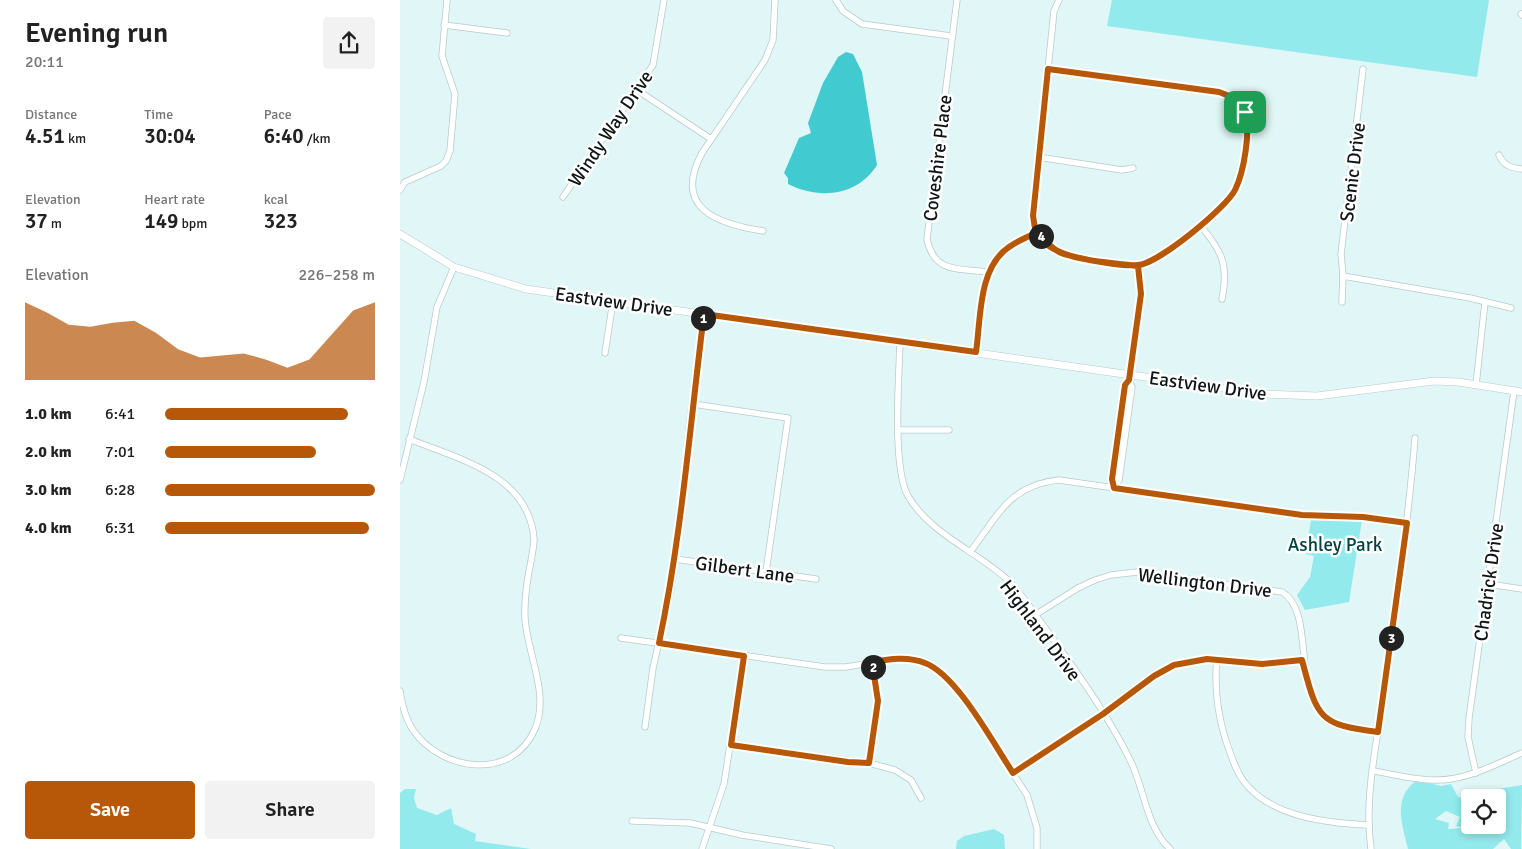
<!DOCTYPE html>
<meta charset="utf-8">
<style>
body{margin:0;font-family:Signika,sans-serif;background:#f2f2f2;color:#222;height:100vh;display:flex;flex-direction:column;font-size:19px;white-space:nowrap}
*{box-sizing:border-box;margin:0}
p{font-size:16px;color:#767676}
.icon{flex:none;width:28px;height:28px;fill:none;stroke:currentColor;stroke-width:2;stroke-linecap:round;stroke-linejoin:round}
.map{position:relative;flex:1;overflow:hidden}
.details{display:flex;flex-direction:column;background:#fff;width:400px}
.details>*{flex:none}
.tools{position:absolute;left:1061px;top:789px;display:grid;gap:10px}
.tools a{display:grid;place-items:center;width:45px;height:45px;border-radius:5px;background:#fff;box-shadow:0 2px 8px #0003;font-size:25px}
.pin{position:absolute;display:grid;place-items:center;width:42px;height:42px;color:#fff;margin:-21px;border-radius:10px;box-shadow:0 2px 8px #0006}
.km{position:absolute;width:25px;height:25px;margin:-12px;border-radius:50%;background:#222;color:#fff;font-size:14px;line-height:25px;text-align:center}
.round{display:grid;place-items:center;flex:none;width:52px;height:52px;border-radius:5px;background:#f2f2f2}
.summary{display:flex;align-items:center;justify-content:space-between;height:85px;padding:0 25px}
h1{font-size:28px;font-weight:600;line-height:38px}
.metrics{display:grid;grid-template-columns:repeat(3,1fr);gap:8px;height:85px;padding:5px 25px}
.metrics div{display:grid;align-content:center}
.metrics b{font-size:21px;font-weight:600}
.metrics small{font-size:14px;font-weight:400}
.metrics p{font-size:14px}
.chart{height:140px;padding:10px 25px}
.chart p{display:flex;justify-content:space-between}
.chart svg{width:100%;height:90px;margin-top:5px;fill:#b65808;opacity:.7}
.primary-button{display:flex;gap:10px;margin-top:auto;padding:10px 25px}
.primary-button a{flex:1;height:58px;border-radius:5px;background:#b65808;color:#fff;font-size:20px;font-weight:600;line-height:58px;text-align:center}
.primary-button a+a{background:#f2f2f2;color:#222}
ul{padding:0 25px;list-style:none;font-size:16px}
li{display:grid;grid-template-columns:80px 60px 1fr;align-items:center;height:38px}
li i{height:12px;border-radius:6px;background:#b65808}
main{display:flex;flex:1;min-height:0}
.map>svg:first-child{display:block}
</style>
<main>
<section class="details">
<div class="summary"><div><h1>Evening run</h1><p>20:11</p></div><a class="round"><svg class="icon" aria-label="share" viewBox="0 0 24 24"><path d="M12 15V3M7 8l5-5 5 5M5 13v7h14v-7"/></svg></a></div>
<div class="metrics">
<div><p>Distance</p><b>4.51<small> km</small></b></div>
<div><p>Time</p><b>30:04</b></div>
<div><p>Pace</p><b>6:40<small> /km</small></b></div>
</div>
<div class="metrics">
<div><p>Elevation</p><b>37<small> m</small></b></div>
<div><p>Heart rate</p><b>149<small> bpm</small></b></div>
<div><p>kcal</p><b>323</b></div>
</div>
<div class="chart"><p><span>Elevation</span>226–258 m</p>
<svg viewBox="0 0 160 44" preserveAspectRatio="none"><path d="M0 44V6L10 11L20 17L30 18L40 16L50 15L60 21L70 29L80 33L90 32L100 31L110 34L120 38L130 34L140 22L150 10L160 6V44z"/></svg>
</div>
<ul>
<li><b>1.0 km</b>6:41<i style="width:87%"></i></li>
<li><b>2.0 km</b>7:01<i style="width:72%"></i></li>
<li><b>3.0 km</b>6:28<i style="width:100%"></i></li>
<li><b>4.0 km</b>6:31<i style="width:97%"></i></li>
</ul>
<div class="primary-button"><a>Save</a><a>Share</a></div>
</section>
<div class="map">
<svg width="1122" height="849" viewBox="0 0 1122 849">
<rect width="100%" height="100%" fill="#e1f6f6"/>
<g fill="#93eaed" fill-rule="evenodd">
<polygon points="712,0 1089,0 1077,77 707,26"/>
<polygon points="911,519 962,520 949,602 905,610 897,595 910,577 914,556 906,554"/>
<path d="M1017,780l24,6 10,-2 7,13 12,2v26h28v-27l-7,-1 7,-8 24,-4 -1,64h-10l-7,-10 -11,10h-85c-6,-26 -16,-51 9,-69zM1046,811l14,6 -4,9 7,2 -15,1 1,-6 -14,-4z"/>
<polygon points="5,789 16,789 14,798 17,808 37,815 51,808 54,824 76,834 75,841 131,849 0,849 0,793"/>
<polygon points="594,829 604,835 605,849 556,849 557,841 564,836"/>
</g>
<path fill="#41cbd0" d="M446,52l7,2 9,18 15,93c-19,31 -58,35 -89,19v-6l-4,-5 15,-35 12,-5 -3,-10 15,-40 15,-26z"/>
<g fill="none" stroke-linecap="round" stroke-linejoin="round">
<defs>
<g id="minor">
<polyline points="436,0 443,11 462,24 551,36"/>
<path d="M557,0l-30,239c7,35 32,29 61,33"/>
<polyline points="1121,14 1122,15"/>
<polyline points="44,25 107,33"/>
<path d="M648,69l171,23c35,8 28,35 25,62 -2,12 -3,25 -9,36 -12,21 -72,69 -95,75 -13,3 -42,-5 -56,-7 -29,-4 -45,-14 -51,-43l21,-204 5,-11"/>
<polyline points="237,90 311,139"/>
<path d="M1099,155c5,11 12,13 23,14"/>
<polyline points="638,157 722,170 733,168"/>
<polyline points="0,190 5,182 41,166 46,161 50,151 55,94 42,56 47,0"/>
<polyline points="163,197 253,65 264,0"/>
<path d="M800,225c22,26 29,40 22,74"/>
<path d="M363,231c-45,-7 -91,-22 -61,-78l63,-93 8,-20 2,-40"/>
<polyline points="943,276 941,254 963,69"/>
<polyline points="942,302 943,276 1070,298 1111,308"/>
<path d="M500,342c-1,35 -8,125 8,154 22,38 70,56 101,85 9,9 18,22 26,33 32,44 71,97 95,146 15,29 15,65 40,89"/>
<path d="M577,352c4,-34 1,-84 32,-105 8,-6 19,-10 28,-15"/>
<polyline points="205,353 213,301"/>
<polyline points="1076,385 1085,302"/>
<polyline points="293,404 388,418 366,572"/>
<polyline points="499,430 549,430"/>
<polyline points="0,480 24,382 37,307 54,267"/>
<polyline points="714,488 712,479 725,385 729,380 741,294 738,266"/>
<polyline points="714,488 719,480 732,387 729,380"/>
<path d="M570,552c28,-36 39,-67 89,-72l243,35 61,2 44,6"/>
<polyline points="275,559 416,579"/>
<polyline points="1088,584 1122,589"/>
<path d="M635,615l43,-27 17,-8 16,-5 26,-3 145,20c36,21 6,109 51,131 14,7 30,8 45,10"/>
<polyline points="221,638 425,667 446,667 500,658 526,663 545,675 572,711 627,795 637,828 637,849"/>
<path d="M817,659c-3,28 0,52 8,79 5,14 10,33 20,45 27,34 82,40 123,42"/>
<path d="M0,691c2,14 5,27 13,39 28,41 99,52 122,-1 15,-36 -8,-75 -10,-111 -1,-19 2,-38 6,-57 1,-7 3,-15 3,-22 -5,-64 -75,-80 -125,-100"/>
<polyline points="245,727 253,668 271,589 286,479 289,427 304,313"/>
<polyline points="331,745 469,763 495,770 511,780 521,798"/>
<polyline points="469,763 478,701 471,662"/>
<path d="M973,771c20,3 41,9 61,9 31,1 60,-15 88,-27"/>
<polyline points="613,773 703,714 754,676 774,665 807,659 862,664 902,660"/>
<polyline points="1076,773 1068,737 1069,718 1114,391"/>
<polyline points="232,821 290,823 342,835 431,849"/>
<polyline points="302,849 324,784 344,655"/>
<path d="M971,849c-7,-50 5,-101 12,-151 12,-86 25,-173 32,-260"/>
</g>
<polyline id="tertiary" points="0,234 54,267 126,289 865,394 917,396 1034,381 1058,382 1122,392"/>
</defs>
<use href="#minor" stroke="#b7cbcb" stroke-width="7"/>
<use href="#tertiary" stroke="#b7cbcb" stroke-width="8"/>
<use href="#minor" stroke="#fff" stroke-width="5.5"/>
<use href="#tertiary" stroke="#fff" stroke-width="7"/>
</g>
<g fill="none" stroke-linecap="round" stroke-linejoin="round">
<defs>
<path id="route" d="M845,112c6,18 -1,60 -10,78 -9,18 -77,74 -97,75 -14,2 -66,-7 -79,-13 -9,-5 -16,-13 -22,-20 -9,5 -20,9 -28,15 -31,21 -28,71 -33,105l-272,-38c-14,110 -22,220 -45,329l85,13 -13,89 117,17 21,1 9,-62 -6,-39c17,-3 36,-6 53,1 32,12 68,80 88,110l90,-59 51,-38 20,-11 33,-6 55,5 40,-4c15,57 16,65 76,72l29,-209 -44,-6 -61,-2 -188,-27 -2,-9 13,-94 4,-5 12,-86 -3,-28c-29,-4 -88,-4 -102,-35 -2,-5 -2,-11 -3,-15l15,-147 171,23 13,5 13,15"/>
</defs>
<use href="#route" stroke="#fff" stroke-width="10"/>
<use href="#route" stroke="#b65808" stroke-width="6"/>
</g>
<g text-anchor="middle" stroke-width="5" stroke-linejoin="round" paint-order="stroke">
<g font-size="19" fill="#0f1616" stroke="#fff">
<text transform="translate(210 128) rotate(-56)" y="7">Windy Way Drive</text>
<text transform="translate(537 158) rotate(-83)" y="7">Coveshire Place</text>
<text transform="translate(952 172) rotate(-83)" y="7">Scenic Drive</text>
<text transform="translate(214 301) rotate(8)" y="7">Eastview Drive</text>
<text transform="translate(808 385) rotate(8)" y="7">Eastview Drive</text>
<text transform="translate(345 569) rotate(8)" y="7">Gilbert Lane</text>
<text transform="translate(805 582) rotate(7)" y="7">Wellington Drive</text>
<text transform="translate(1088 582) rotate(-82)" y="7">Chadrick Drive</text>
<text transform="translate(641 630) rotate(53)" y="7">Highland Drive</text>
</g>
<g font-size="19" fill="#004243" stroke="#fff">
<text x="935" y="551">Ashley Park</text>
</g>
</g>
</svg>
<div class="tools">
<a><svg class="icon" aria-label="locate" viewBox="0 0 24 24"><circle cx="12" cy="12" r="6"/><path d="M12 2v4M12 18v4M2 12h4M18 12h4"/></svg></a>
</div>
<div class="pin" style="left:845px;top:112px;background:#1e9e55"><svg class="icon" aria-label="arrive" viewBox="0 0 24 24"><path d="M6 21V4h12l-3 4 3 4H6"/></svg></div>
<b class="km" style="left:303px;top:318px">1</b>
<b class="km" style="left:473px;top:667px">2</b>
<b class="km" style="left:991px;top:638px">3</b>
<b class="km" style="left:641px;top:236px">4</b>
</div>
</main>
